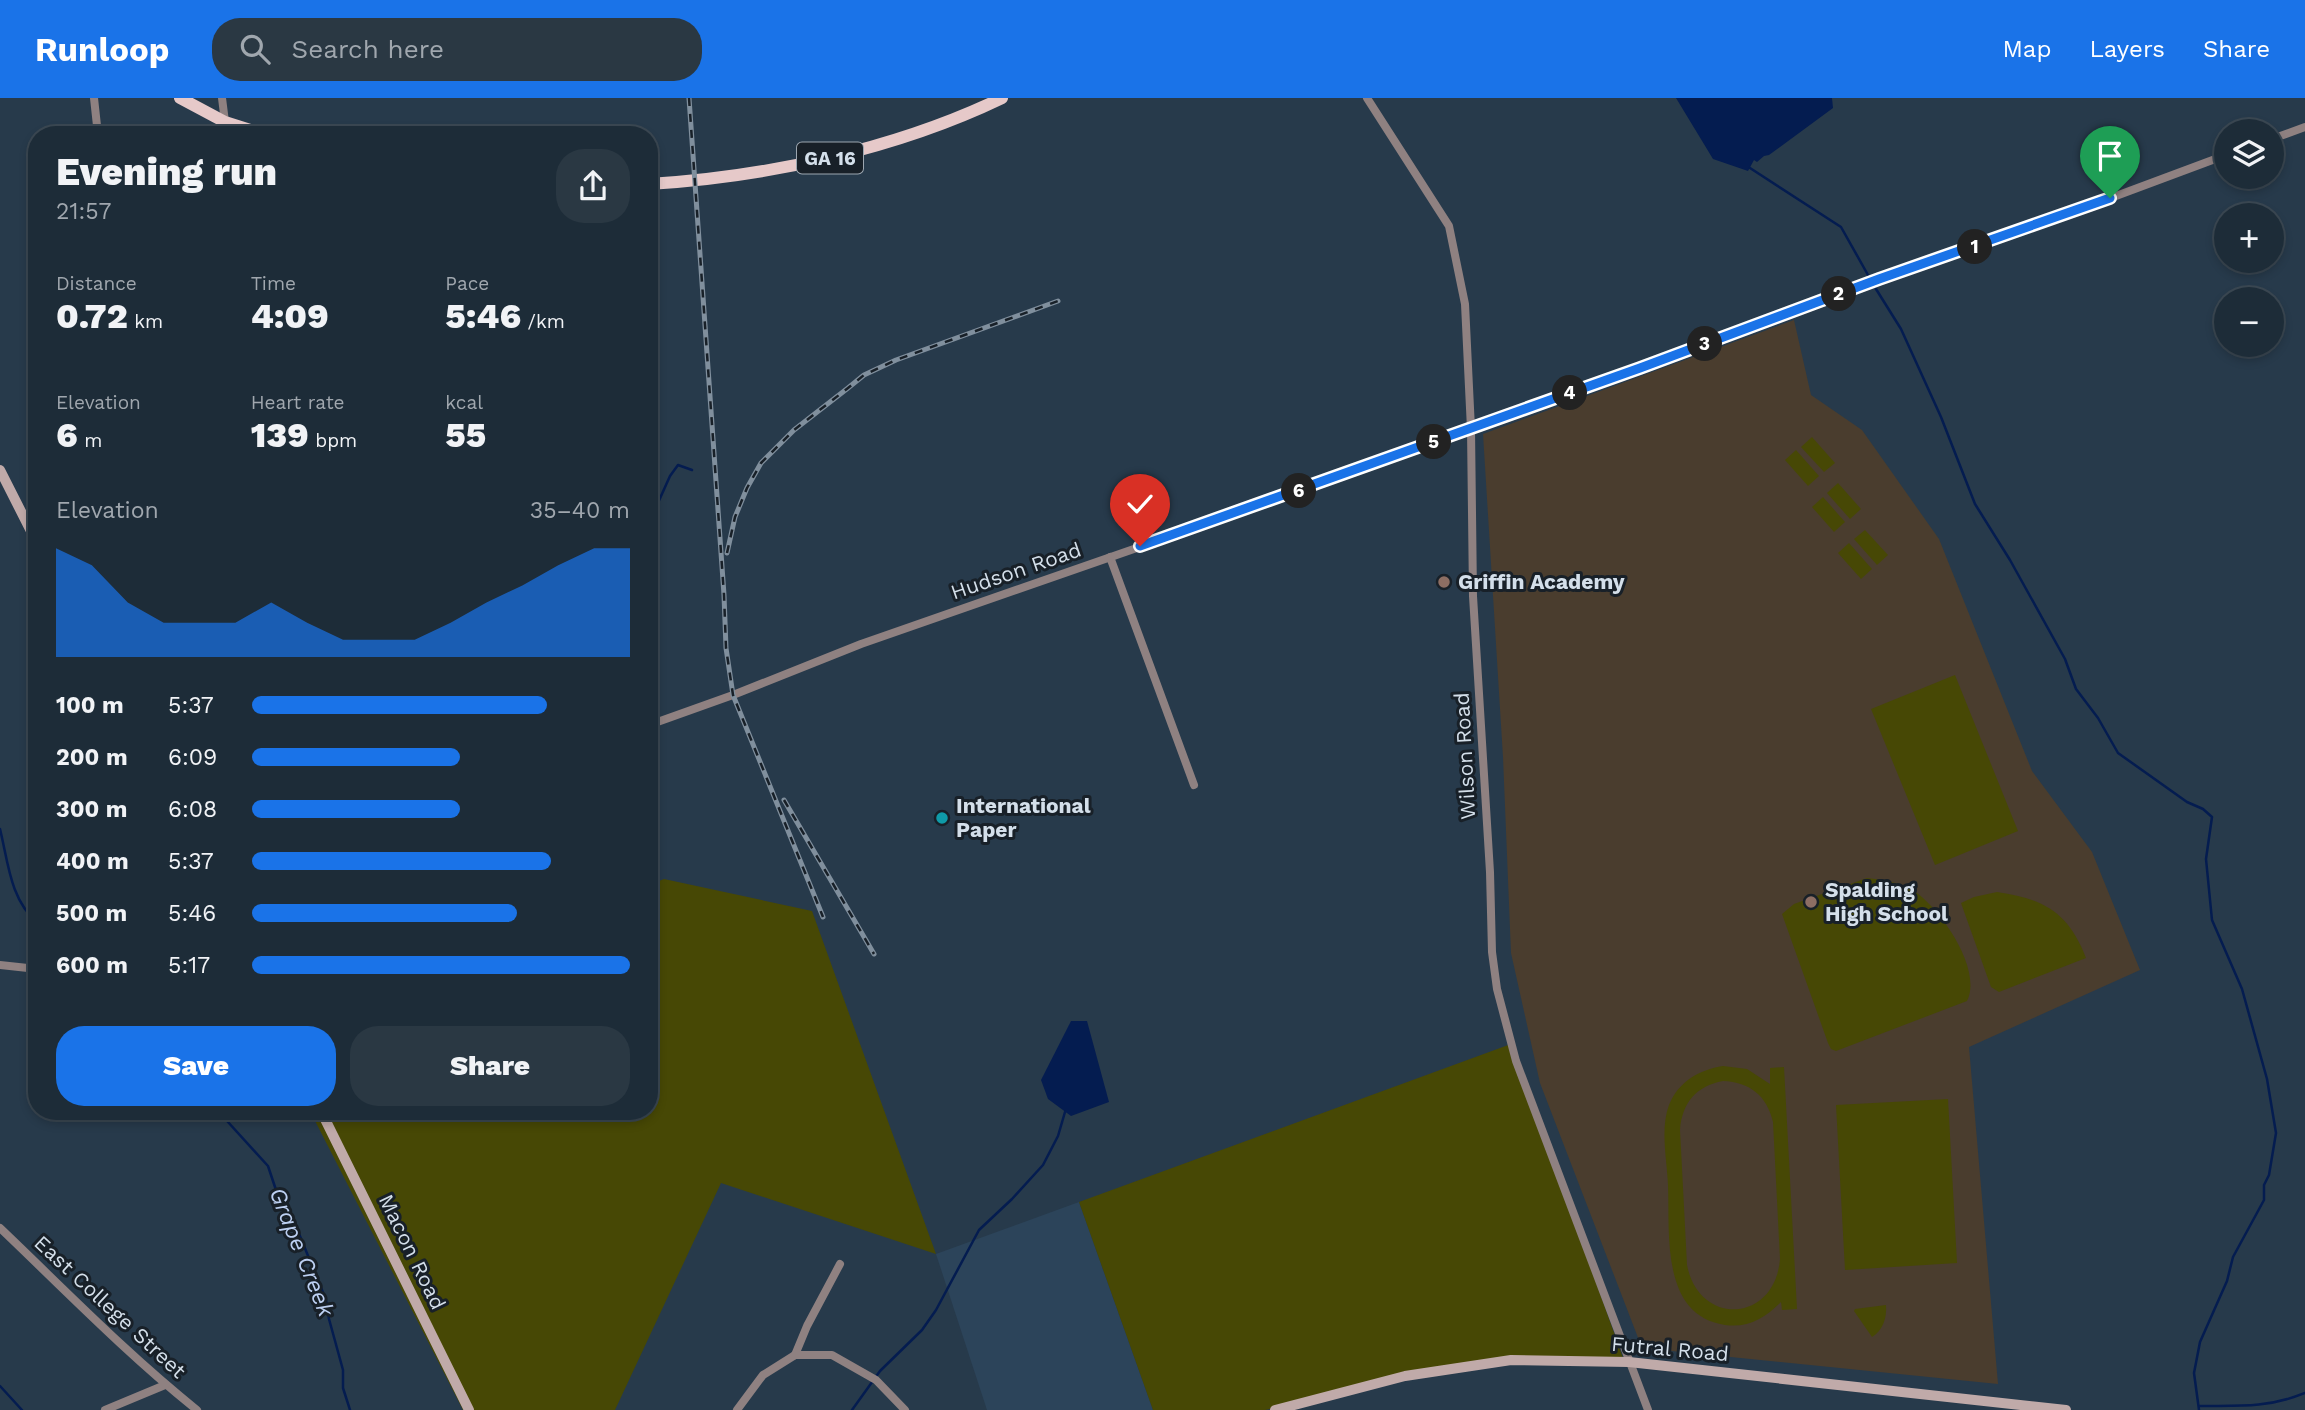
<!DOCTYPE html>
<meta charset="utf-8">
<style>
body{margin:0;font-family:"Work Sans",sans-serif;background:#2a3843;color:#f1f3f6;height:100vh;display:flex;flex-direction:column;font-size:26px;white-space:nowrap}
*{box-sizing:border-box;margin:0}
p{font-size:23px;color:#a0a7ae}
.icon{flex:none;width:38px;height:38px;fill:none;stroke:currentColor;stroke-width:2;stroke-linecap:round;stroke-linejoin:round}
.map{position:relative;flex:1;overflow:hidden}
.drawer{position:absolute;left:28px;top:28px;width:630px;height:994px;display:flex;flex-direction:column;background:#1d2c38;border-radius:28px;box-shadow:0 4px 10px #0003,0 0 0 2px #3b4853}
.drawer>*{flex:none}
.controls{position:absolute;left:2214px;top:21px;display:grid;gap:14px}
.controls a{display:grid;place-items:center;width:70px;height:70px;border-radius:50%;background:#1d2c38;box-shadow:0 4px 10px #0003,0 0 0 2px #3b4853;font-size:35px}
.pin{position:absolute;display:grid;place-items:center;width:60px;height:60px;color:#fff;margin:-72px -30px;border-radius:50% 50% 50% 0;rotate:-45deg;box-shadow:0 0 7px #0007}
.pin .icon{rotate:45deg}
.km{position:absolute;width:35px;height:35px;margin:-18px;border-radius:50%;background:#222;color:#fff;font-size:19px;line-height:35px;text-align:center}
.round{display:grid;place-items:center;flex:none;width:74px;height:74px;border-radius:28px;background:#2a3843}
.overview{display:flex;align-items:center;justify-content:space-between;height:119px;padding:0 28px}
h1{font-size:38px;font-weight:800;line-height:52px}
.metrics{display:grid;grid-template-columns:repeat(3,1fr);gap:10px;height:119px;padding:7px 28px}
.metrics div{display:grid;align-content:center}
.metrics b{font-size:35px;font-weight:800}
.metrics small{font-size:19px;font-weight:400}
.metrics p{font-size:19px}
.chart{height:196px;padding:14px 28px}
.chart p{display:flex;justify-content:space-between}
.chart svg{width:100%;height:126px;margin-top:7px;fill:#1a73e8;opacity:.7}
.button{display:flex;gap:14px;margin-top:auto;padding:14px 28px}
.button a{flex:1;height:80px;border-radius:28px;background:#1a73e8;color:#fff;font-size:28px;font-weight:800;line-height:80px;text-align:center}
.button a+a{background:#2a3843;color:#f1f3f6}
ul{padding:0 28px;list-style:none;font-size:23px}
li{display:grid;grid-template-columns:112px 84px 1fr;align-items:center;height:52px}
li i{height:18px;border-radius:9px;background:#1a73e8}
header{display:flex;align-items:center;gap:42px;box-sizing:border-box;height:98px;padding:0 35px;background:#1a73e8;color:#fff}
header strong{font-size:33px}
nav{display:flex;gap:38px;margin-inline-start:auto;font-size:24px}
.search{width:490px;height:63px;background:#2a3843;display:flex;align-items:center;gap:18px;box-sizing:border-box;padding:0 24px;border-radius:28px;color:#a0a7ae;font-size:26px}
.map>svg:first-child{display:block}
</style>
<header>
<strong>Runloop</strong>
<div class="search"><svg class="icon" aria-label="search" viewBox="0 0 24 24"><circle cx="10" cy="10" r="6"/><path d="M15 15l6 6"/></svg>Search here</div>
<nav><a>Map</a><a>Layers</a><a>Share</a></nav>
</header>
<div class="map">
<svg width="2305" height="1312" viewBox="0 0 2305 1312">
<rect width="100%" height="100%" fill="#273a4b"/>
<polygon fill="#2c445a" points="1079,1104 1153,1312 987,1312 936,1156"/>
<polygon fill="#4a3d2e" points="1794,222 1811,297 1862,332 1939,441 2032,673 2092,754 2140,872 1969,949 1998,1286 1642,1250 1540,985 1511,855 1503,659 1483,336"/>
<g fill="#474805" fill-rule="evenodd">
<polygon points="1812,339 1835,365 1824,374 1801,349"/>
<polygon points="1796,352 1819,378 1808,388 1785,362"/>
<polygon points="1838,385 1861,411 1850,421 1827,395"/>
<polygon points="1823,399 1845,424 1834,434 1812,409"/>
<polygon points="1865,432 1888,457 1877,467 1854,441"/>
<polygon points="1849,445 1872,471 1861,481 1838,455"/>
<polygon points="1955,577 2018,733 1935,767 1871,611"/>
<path d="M1867,780c16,2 33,4 47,13 26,17 69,78 53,110l-131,50 -5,-2 -3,-6 -46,-129 12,-10z"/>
<polygon points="664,781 812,813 936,1156 721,1085 615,1312 463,1312 310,1013 649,1013 649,787"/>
<path d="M1997,794c47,7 71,20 89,66l-87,34 -8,-5 -30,-84 13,-6z"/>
<polygon points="1511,946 1623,1260 1500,1260 1265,1312 1153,1312 1079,1104"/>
<path d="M1723,968l24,3 23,15v-16l14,-1 13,242 -15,1 -1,-8c-16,16 -32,26 -56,23 -65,-10 -55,-92 -57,-140 -1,-25 -8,-56 1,-80 10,-24 30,-35 54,-39zM1723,983c27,1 44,15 50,41l7,137c-5,64 -81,68 -93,6l-7,-135c2,-27 16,-44 43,-49z"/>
<polygon points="1948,1001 1957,1165 1845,1172 1836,1007"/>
<path d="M1886,1207c1,13 -3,25 -14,32l-18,-26 1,-2z"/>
</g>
<g fill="#041c50">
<polygon points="1676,0 1832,0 1833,10 1769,57 1764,58 1757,64 1754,62 1748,73 1713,61"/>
<polygon points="1071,923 1087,923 1109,1004 1071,1018 1048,1001 1041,982"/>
</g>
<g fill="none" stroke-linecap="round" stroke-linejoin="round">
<g stroke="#041c50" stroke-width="2.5">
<polyline points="1750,70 1841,129 1868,177"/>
<polyline points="1876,191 1901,231 1941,319 1975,406 2010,462 2065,561 2076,591 2098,620 2118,655 2187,704 2203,711 2212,719 2206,761 2212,822 2242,891 2267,981 2276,1035 2269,1077 2264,1087 2264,1102 2233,1159 2227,1183 2200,1244 2194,1275 2199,1312"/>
<polyline points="649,411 657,407 670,378 678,367 692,372"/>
<path d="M0,731c8,32 10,71 37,93"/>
<polyline points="218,1013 268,1068 279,1101 291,1116 326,1202 329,1221 343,1272 343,1290 350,1312"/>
<polyline points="0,1288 22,1312"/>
<path d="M2200,1308c39,0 68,2 105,-13"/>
<polyline points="852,1312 880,1273 922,1232 936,1212 979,1132 1012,1101 1043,1067 1058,1038 1065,1014"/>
</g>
<g stroke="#8f8181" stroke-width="8">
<polyline points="94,0 98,37"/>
<polyline points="222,0 225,24 224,37"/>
<polyline points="1367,0 1449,128 1465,206 1471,331 1473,498 1490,774 1492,854 1497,891 1516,963 1648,1312"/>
<polyline points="2272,41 2305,29"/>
<polyline points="1110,459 1194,687"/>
<polyline points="649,627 733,597 861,546 1289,397 1879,181 2073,114 2226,57"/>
<polyline points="0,867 37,871"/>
<path d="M0,1130c65,62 127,126 197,182"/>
<polyline points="795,1257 807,1228 840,1166"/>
<polyline points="105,1312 165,1287"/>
<polyline points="737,1312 763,1277 795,1257 832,1257 876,1282 905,1312"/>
</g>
<g stroke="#c0aaa9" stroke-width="10">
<polyline points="0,372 37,445"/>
<polyline points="321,1013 469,1312"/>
<polyline points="1275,1312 1405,1278 1511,1262 1629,1264 2066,1312"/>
</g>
<g stroke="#e6c9c9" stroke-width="12">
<polyline points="180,0 225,24 266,37"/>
<path d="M649,86c118,-7 247,-35 353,-86"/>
</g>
<defs>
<g id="rail">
<polyline points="689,0 724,497 726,550 733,597 823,819"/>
<polyline points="727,455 735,419 747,390 761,365 794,332 848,290 864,277 896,262 1058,203"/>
<polyline points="784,702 874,856"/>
</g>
</defs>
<use href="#rail" stroke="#808f9d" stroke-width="5"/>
<use href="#rail" stroke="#182028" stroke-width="2.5" stroke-dasharray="8" stroke-linecap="butt"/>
</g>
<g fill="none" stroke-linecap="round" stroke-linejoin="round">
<defs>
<polyline id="route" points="1140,448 1640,270 1879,181 2110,100"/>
</defs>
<use href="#route" stroke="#fff" stroke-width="14"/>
<use href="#route" stroke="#1a73e8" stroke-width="9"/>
</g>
<g fill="#8d6e63" stroke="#182028" stroke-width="2.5">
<circle cx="1444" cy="484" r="7"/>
<circle cx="1811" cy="804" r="7"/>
</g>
<circle fill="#0f9aa8" stroke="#182028" stroke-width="2.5" cx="942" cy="720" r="7"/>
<g text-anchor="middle" stroke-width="6" stroke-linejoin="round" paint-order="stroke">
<rect fill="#182028" stroke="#9ca6b0" stroke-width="2" x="797" y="44.5" width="66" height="31" rx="5"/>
<g font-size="19" font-weight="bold" fill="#d4dfea">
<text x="830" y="67">GA 16</text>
</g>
<g font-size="21" fill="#d4dfea" stroke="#182028">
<text transform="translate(1016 473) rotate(-19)" y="7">Hudson Road</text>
<text transform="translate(1465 658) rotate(-93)" y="7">Wilson Road</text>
<text transform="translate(412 1154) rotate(64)" y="7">Macon Road</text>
<text transform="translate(110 1209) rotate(43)" y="7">East College Street</text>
<text transform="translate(1670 1251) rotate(5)" y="7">Futral Road</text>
</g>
<g font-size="21" font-weight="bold" fill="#d4dfea" stroke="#182028" text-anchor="start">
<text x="1458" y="491">Griffin Academy</text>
<text x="956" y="715">International<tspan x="956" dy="24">Paper</tspan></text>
<text x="1825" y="799">Spalding<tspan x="1825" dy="24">High School</tspan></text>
</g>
<g font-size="23" font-style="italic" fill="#bccff1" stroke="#182028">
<text transform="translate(302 1154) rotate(68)" y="8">Grape Creek</text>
</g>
</g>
</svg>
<div class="controls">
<a><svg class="icon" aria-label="layers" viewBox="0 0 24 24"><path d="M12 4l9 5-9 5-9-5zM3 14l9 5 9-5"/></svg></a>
<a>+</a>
<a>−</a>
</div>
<div class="pin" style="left:2110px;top:100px;background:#1e9e55"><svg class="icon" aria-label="arrive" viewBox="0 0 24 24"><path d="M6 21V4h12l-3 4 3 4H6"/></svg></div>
<div class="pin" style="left:1140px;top:448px;background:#d93025"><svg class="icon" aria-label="check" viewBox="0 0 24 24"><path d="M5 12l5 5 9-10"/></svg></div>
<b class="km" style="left:1975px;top:149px">1</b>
<b class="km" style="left:1839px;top:196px">2</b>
<b class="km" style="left:1705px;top:246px">3</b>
<b class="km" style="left:1570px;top:295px">4</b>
<b class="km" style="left:1434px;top:344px">5</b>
<b class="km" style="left:1299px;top:393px">6</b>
<section class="drawer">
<div class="overview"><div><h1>Evening run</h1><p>21:57</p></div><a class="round"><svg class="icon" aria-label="share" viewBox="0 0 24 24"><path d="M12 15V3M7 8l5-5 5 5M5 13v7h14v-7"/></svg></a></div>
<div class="metrics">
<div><p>Distance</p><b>0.72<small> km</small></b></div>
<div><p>Time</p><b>4:09</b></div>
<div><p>Pace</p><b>5:46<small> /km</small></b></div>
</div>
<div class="metrics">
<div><p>Elevation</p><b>6<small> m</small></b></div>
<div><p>Heart rate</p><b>139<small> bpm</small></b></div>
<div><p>kcal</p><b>55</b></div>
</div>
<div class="chart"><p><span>Elevation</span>35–40 m</p>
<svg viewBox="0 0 160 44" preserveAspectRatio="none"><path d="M0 44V6L10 12L20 25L30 32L40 32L50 32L60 25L70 32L80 38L90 38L100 38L110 32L120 25L130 19L140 12L150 6L160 6V44z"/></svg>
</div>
<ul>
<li><b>100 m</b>5:37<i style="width:78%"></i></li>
<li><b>200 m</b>6:09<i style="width:55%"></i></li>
<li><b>300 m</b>6:08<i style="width:55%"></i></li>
<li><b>400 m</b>5:37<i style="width:79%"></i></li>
<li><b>500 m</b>5:46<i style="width:70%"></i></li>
<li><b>600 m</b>5:17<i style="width:100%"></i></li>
</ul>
<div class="button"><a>Save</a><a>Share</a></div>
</section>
</div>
